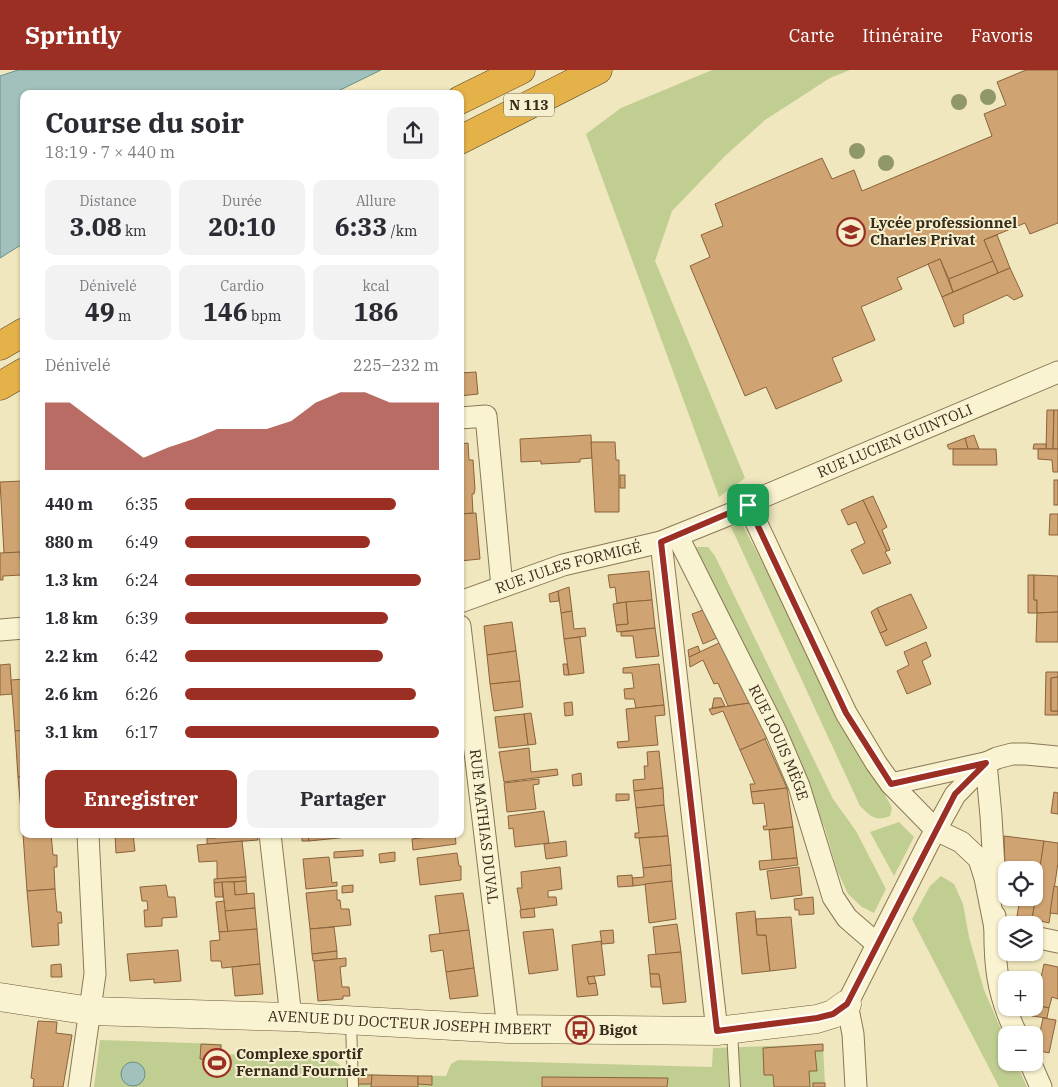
<!DOCTYPE html>
<html lang="fr">
<meta charset="utf-8">
<style>
body{margin:0;font-family:"IBM Plex Serif",serif;background:#f2f2f3;color:#2b2b33;height:100vh;display:flex;flex-direction:column;font-size:19px;white-space:nowrap}
*{box-sizing:border-box;margin:0}
p{font-size:16px;color:#7c7c81}
.icon{flex:none;width:28px;height:28px;fill:none;stroke:currentColor;stroke-width:2;stroke-linecap:round;stroke-linejoin:round}
.map{position:relative;flex:1;overflow:hidden}
.sheet{position:absolute;left:20px;top:20px;width:444px;height:748px;display:flex;flex-direction:column;background:#fff;border-radius:10px;box-shadow:0 1px 4px #0004}
.sheet>*{flex:none}
.fabs{position:absolute;left:998px;top:791px;display:grid;gap:10px}
.fabs a{display:grid;place-items:center;width:45px;height:45px;border-radius:10px;background:#fff;box-shadow:0 1px 4px #0004;font-size:25px}
.pin{position:absolute;display:grid;place-items:center;width:42px;height:42px;color:#fff;margin:-21px;border-radius:10px;box-shadow:0 2px 8px #0006}
.round{display:grid;place-items:center;flex:none;width:52px;height:52px;border-radius:10px;background:#f2f2f3}
.overview{display:flex;align-items:center;justify-content:space-between;height:85px;padding:0 25px}
h1{font-size:28px;font-weight:700;line-height:38px}
.metrics{display:grid;grid-template-columns:repeat(3,1fr);gap:8px;height:85px;padding:5px 25px}
.metrics div{display:grid;align-content:center;border-radius:10px;background:#f2f2f3;text-align:center}
.metrics b{font-size:25px;font-weight:700}
.metrics small{font-size:14px;font-weight:400}
.metrics p{font-size:14px}
.chart{height:140px;padding:10px 25px}
.chart p{display:flex;justify-content:space-between}
.chart svg{width:100%;height:90px;margin-top:5px;fill:#9b2f23;opacity:.7}
.button{display:flex;gap:10px;margin-top:auto;padding:10px 25px}
.button a{flex:1;height:58px;border-radius:10px;background:#9b2f23;color:#fff;font-size:20px;font-weight:700;line-height:58px;text-align:center}
.button a+a{background:#f2f2f3;color:#2b2b33}
ul{padding:0 25px;list-style:none;font-size:16px}
li{display:grid;grid-template-columns:80px 60px 1fr;align-items:center;height:38px}
li i{height:12px;border-radius:6px;background:#9b2f23}
header{display:flex;align-items:center;gap:30px;box-sizing:border-box;height:70px;padding:0 25px;background:#9b2f23;color:#fff}
header strong{font-size:24px}
nav{display:flex;gap:28px;margin-inline-start:auto;font-size:18px}
.map>svg:first-child{display:block}
</style>
<header>
<strong>Sprintly</strong>
<nav><a>Carte</a><a>Itinéraire</a><a>Favoris</a></nav>
</header>
<div class="map">
<svg width="1058" height="1017" viewBox="0 0 1058 1017">
<rect width="100%" height="100%" fill="#f0e7be"/>
<g fill="#c1ce92">
<polygon points="712,0 850,0 830,8 765,50 725,86 672,141 655,191 745,408 719,427 586,64 621,38"/>
<path d="M742,454l150,284 -2,8c-14,6 -20,0 -30,-10l-129,-279z"/>
<polygon points="696,477 708,477 715,486 833,729 856,761 886,819 874,843 862,837 848,824 837,800 825,759 807,715 692,480"/>
<polygon points="899,752 914,767 894,806 870,762"/>
<polygon points="941,806 954,814 963,834 969,867 984,920 1006,971 1006,992 1016,993 1027,1017 999,1017 912,849 930,816"/>
<polygon points="100,970 222,974 222,984 327,987 340,995 345,1004 446,1006 451,994 458,990 712,997 713,978 823,974 825,1017 94,1017"/>
</g>
<g fill="#a2c1bc" stroke="#69908a">
<polygon points="18,0 381,0 332,24 24,24 24,173 0,188 0,6"/>
<circle cx="133" cy="1004" r="12"/>
</g>
<g fill="#d0a472" stroke="#8a633b">
<polygon points="1026,0 1058,0 1058,153 1030,164 1025,153 984,170 993,191 949,209 940,189 897,208 902,219 861,237 875,270 832,288 842,311 776,339 766,317 745,326 690,196 710,187 701,165 723,156 715,134 822,88 832,109 854,100 862,121 992,66 984,44 1006,35 997,12"/>
<polygon points="997,165 1010,198 998,203 984,170"/>
<polygon points="940,189 953,222 942,227 928,194"/>
<polygon points="993,191 998,203 953,222 949,209"/>
<polygon points="1010,198 1023,226 1014,230 1007,225 963,245 964,253 954,257 942,227"/>
<polygon points="476,302 478,324 460,326 460,303"/>
<polygon points="1047,340 1054,340 1053,379 1046,379"/>
<polygon points="1054,340 1058,340 1058,379 1053,379"/>
<polygon points="591,365 592,388 580,389 580,392 541,394 541,391 521,392 520,369"/>
<polygon points="974,365 979,379 968,379 965,368"/>
<polygon points="965,368 968,379 949,379 947,375"/>
<polygon points="591,372 615,372 616,390 619,390 619,442 595,442"/>
<polygon points="468,373 469,390 473,390 475,419 474,424 472,424 473,443 460,444 460,374"/>
<polygon points="1034,374 1046,374 1046,379 1033,379"/>
<polygon points="953,379 996,379 997,395 953,395"/>
<polygon points="1038,379 1058,379 1058,402 1053,402 1052,390 1038,389"/>
<rect x="620" y="405" width="5" height="13"/>
<rect x="1054" y="410" width="4" height="25"/>
<polygon points="22,411 24,482 4,483 0,412"/>
<polygon points="873,426 887,457 882,460 890,480 887,481 863,430"/>
<polygon points="863,430 887,481 885,482 891,493 863,504 851,480 865,473 856,452 848,455 841,440"/>
<polygon points="476,443 480,489 460,491 460,444"/>
<polygon points="1050,444 1058,444 1058,465 1049,465"/>
<polygon points="20,482 21,505 3,506 3,510 0,510 0,483"/>
<polygon points="649,501 652,530 617,533 615,517 610,518 608,505"/>
<polygon points="1028,505 1034,505 1034,530 1037,530 1037,543 1028,543"/>
<polygon points="1034,505 1058,506 1058,542 1037,543 1037,530 1034,530"/>
<polygon points="569,517 572,541 561,543 558,521"/>
<polygon points="558,521 559,531 550,532 549,524"/>
<polygon points="911,524 927,558 886,576 880,563 887,560 877,538"/>
<polygon points="652,530 655,558 617,562 616,555 628,554 626,532"/>
<polygon points="626,532 628,554 616,555 613,534"/>
<polygon points="877,538 887,560 880,563 871,542"/>
<polygon points="703,540 719,567 703,574 692,544"/>
<polygon points="572,541 574,559 585,558 586,566 564,569 561,543"/>
<polygon points="1058,542 1058,572 1036,572 1037,543"/>
<polygon points="512,552 516,581 487,585 484,556"/>
<polygon points="655,558 659,586 636,588 633,566 621,566 621,562"/>
<polygon points="580,567 584,603 569,605 564,569"/>
<polygon points="721,572 750,633 728,636 718,613 714,614 703,590 690,597 689,587"/>
<polygon points="926,572 931,586 922,591 931,614 907,624 897,601 909,595 904,582"/>
<polygon points="698,576 700,582 689,587 688,580"/>
<polygon points="516,581 520,611 490,614 487,585"/>
<polygon points="10,594 12,624 0,625 0,595"/>
<polygon points="563,594 567,594 569,605 564,605"/>
<polygon points="659,594 664,635 636,638 634,629 625,629 624,619 634,618 632,603 623,603 623,598"/>
<polygon points="1046,602 1058,602 1058,607 1051,608 1051,641 1058,641 1058,645 1045,645"/>
<polygon points="1058,607 1058,641 1051,641 1051,608"/>
<polygon points="24,609 24,660 15,661 11,610"/>
<polygon points="520,611 523,637 494,641 490,614"/>
<polygon points="714,628 721,628 725,636 712,638"/>
<polygon points="572,632 573,645 565,646 564,633"/>
<polygon points="750,633 767,668 740,680 723,641 712,645 709,639"/>
<polygon points="664,635 665,645 655,646 658,675 618,678 617,672 629,671 626,639"/>
<polygon points="531,643 536,674 528,675 524,644"/>
<polygon points="524,644 528,675 499,678 495,647"/>
<polygon points="24,660 24,707 18,707 15,661"/>
<polygon points="765,669 787,718 751,722 750,714 755,714 740,680"/>
<polygon points="529,678 531,702 557,699 558,705 504,712 499,682"/>
<polygon points="659,681 663,718 634,721 633,710 645,709 644,696 648,696 647,682"/>
<polygon points="581,703 582,715 573,716 572,705"/>
<polygon points="18,707 24,707 24,764 33,764 23,764"/>
<polygon points="539,709 539,714 533,715 536,739 507,742 504,713"/>
<polygon points="663,718 664,735 636,738 634,721"/>
<polygon points="787,718 793,757 764,760 763,756 767,756 764,733 753,734 751,722"/>
<polygon points="1054,722 1058,723 1058,744 1051,743"/>
<polygon points="616,724 629,724 629,730 616,731"/>
<polygon points="664,735 668,766 635,768 635,763 639,763 636,738"/>
<polygon points="544,741 549,773 515,777 513,758 509,759 508,746"/>
<polygon points="793,757 797,788 772,790 769,760"/>
<polygon points="23,764 51,764 53,785 57,785 57,797 54,797 55,819 27,821"/>
<polygon points="115,764 133,764 135,781 116,783"/>
<polygon points="216,764 257,764 258,770 207,774 207,768 216,768"/>
<polygon points="302,764 308,764 309,771 302,771"/>
<polygon points="308,764 348,764 348,767 309,771"/>
<polygon points="428,764 455,764 456,774 413,780 412,769 428,767"/>
<polygon points="668,766 671,795 643,798 639,768"/>
<polygon points="1004,766 1044,771 1040,800 1005,796"/>
<polygon points="242,771 246,807 217,809 217,791 199,792 197,775"/>
<polygon points="566,771 567,786 546,789 544,774"/>
<polygon points="1044,771 1058,773 1058,793 1049,853 1032,849"/>
<polygon points="363,780 363,786 334,788 334,782"/>
<polygon points="395,782 395,791 380,793 379,784"/>
<polygon points="457,783 459,796 461,796 461,810 420,815 417,788"/>
<polygon points="329,787 332,813 337,812 337,816 306,819 303,789"/>
<polygon points="797,788 798,795 760,800 759,791"/>
<polygon points="671,795 672,811 633,816 632,808 644,807 643,798"/>
<polygon points="560,797 562,819 548,821 548,827 556,827 557,835 521,840 517,818 522,818 521,802"/>
<polygon points="799,797 802,825 771,829 767,801"/>
<polygon points="1024,798 1040,800 1032,849 1017,846 1020,828 1034,828 1034,800"/>
<polygon points="632,805 633,816 618,817 617,806"/>
<polygon points="246,807 246,811 214,813 214,809"/>
<polygon points="246,811 247,824 235,825 234,812"/>
<polygon points="672,811 676,849 649,853 645,814"/>
<polygon points="222,812 223,827 215,827 214,813"/>
<polygon points="222,812 234,812 235,825 254,823 255,838 225,841"/>
<polygon points="166,815 168,827 175,827 177,847 162,848 162,856 145,857 144,840 148,840 147,831 142,831 140,817"/>
<polygon points="353,815 353,822 342,823 342,816"/>
<polygon points="1054,816 1058,817 1058,844 1050,843"/>
<polygon points="55,819 57,842 61,842 62,853 58,853 59,875 32,877 27,821"/>
<polygon points="337,820 337,830 340,830 341,839 349,839 351,855 310,859 306,823"/>
<polygon points="463,823 469,860 440,864 435,826"/>
<polygon points="813,827 814,844 799,845 799,840 795,840 794,829"/>
<polygon points="224,831 228,862 219,862 216,832"/>
<polygon points="255,838 257,859 228,862 225,841"/>
<polygon points="534,838 535,847 521,848 520,840"/>
<polygon points="755,841 757,865 766,865 770,901 742,904 736,843"/>
<polygon points="791,847 796,898 770,901 766,865 757,865 756,849"/>
<polygon points="677,854 681,882 656,885 653,857"/>
<polygon points="334,857 337,881 312,884 310,859"/>
<polygon points="257,859 260,894 222,898 221,891 211,891 210,871 220,870 219,862"/>
<polygon points="553,859 558,900 529,904 523,862"/>
<polygon points="469,860 474,898 446,902 443,880 431,882 429,865"/>
<polygon points="613,860 614,873 602,874 600,861"/>
<polygon points="601,871 605,905 587,907 589,914 596,913 598,925 577,927 572,875"/>
<polygon points="178,880 181,911 154,913 154,909 130,911 127,884"/>
<polygon points="337,881 337,889 313,891 312,884"/>
<polygon points="681,882 686,932 663,934 659,904 650,904 648,885"/>
<polygon points="346,888 346,896 340,897 342,917 349,917 350,926 343,926 343,929 318,931 314,891"/>
<polygon points="61,894 62,907 51,907 51,895"/>
<polygon points="260,894 263,924 235,926 232,897"/>
<polygon points="1044,894 1058,897 1058,929 1052,927 1049,938 1035,935"/>
<polygon points="474,898 478,926 450,929 446,902"/>
<polygon points="650,904 659,904 661,917 651,917"/>
<polygon points="594,906 596,913 589,914 587,907"/>
<polygon points="1035,935 1049,938 1047,948 1032,946"/>
<polygon points="1043,948 1056,950 1049,983 1036,980"/>
<polygon points="38,951 57,952 56,963 72,965 63,1017 33,1017 34,1009 31,1008"/>
<polygon points="201,974 221,975 220,990 200,989"/>
<polygon points="823,974 823,981 815,981 817,1001 809,1001 810,1017 774,1017 773,1005 764,1005 763,978"/>
<rect x="358" y="1005" width="14" height="9"/>
<polygon points="372,1005 418,1006 418,1017 371,1017"/>
<polygon points="418,1006 432,1006 432,1015 418,1014"/>
<polygon points="542,1007 668,1008 667,1017 542,1017"/>
<rect x="813" y="1013" width="12" height="4"/>
</g>
<g fill="none" stroke-linecap="round" stroke-linejoin="round">
<defs>
<g id="lane">
<polyline points="351,952 353,1017"/>
<polyline points="732,961 735,1017"/>
</g>
<g id="street">
<polyline points="460,348 486,346 502,517"/>
<polyline points="748,435 846,643 876,693 891,714 936,760 961,772 979,789 985,808 995,858"/>
<path id="s1" d="M678,467l98,195 23,54 34,111 14,21 30,26"/>
<polyline points="661,472 717,961"/>
<path id="s2" d="M460,532l103,-37 98,-23 72,-29 27,-15 298,-126"/>
<path id="s3" d="M460,556l48,403"/>
<polyline points="0,560 24,558"/>
<polyline points="986,693 991,746 995,815"/>
<polyline points="891,714 985,693"/>
<polyline points="270,764 291,947"/>
<path d="M995,846c-1,46 1,76 22,119"/>
<polyline points="1034,867 1058,872"/>
<polyline points="1030,992 1041,1017"/>
<polyline points="79,1017 95,904 88,764"/>
<polyline points="856,1017 853,964 847,934 928,774 955,725 986,693 997,688 1012,684 1026,684 1058,687"/>
</g>
<g id="secondary">
<path id="s4" d="M0,927l91,14 200,6 217,12 209,2 100,-12 16,-5 14,-10"/>
</g>
<g id="highway">
<polyline points="460,30 521,0"/>
<polyline points="460,70 598,0"/>
<polyline points="0,276 24,262"/>
<polyline points="0,316 24,302"/>
</g>
</defs>
<use href="#lane" stroke="#897756" stroke-width="12"/>
<use href="#street" stroke="#897756" stroke-width="23"/>
<use href="#secondary" stroke="#6b5839" stroke-width="29"/>
<use href="#highway" stroke="#56442b" stroke-width="29"/>
<use href="#lane" stroke="#faf3d2" stroke-width="10"/>
<use href="#street" stroke="#faf3d2" stroke-width="21"/>
<use href="#secondary" stroke="#faf3d2" stroke-width="28"/>
<use href="#highway" stroke="#e5b249" stroke-width="28"/>
</g>
<g fill="#909768">
<circle cx="988" cy="27" r="8"/>
<circle cx="959" cy="32" r="8"/>
<circle cx="857" cy="81" r="8"/>
<circle cx="886" cy="93" r="8"/>
</g>
<g fill="none" stroke-linecap="round" stroke-linejoin="round">
<defs>
<polygon id="route" points="748,435 846,643 891,714 986,693 955,724 847,934 833,944 817,948 717,961 661,472"/>
</defs>
<use href="#route" stroke="#fff" stroke-width="10"/>
<use href="#route" stroke="#9b2f23" stroke-width="6"/>
</g>
<defs>
<symbol id="school-ring" viewBox="-11 -11 22 22"><circle r="9.5" fill="#f7f0ce" stroke="#9b2f23" stroke-width="1.5"/><path d="M0-5L7-2L0 1L-7-2ZM-4 1L0 2.5L4 1V4Q0 6-4 4Z" fill="#9b2f23"/></symbol>
<symbol id="bus-ring" viewBox="-11 -11 22 22"><circle r="9.5" fill="#f7f0ce" stroke="#9b2f23" stroke-width="1.5"/><path d="M-5-6H5V4H4V6H2V4H-2V6H-4V4H-5ZM-3.5-4V0h7V-4ZM-3.5 1.2v1.5H-2V1.2ZM2 1.2v1.5H3.5V1.2Z" fill="#9b2f23"/></symbol>
<symbol id="stadium-ring" viewBox="-11 -11 22 22"><circle r="9.5" fill="#f7f0ce" stroke="#9b2f23" stroke-width="1.5"/><path d="M0-5a6.5 5 0 1 0 0 10a6.5 5 0 1 0 0-10ZM-3.5-1.8h7v3.6h-7Z" fill="#9b2f23"/></symbol>
</defs>
<g fill-rule="evenodd">
<use href="#school-ring" x="835" y="146" width="32" height="32"/>
<use href="#bus-ring" x="564" y="944" width="32" height="32"/>
<use href="#stadium-ring" x="201" y="977" width="32" height="32"/>
</g>
<g text-anchor="middle" stroke-width="4" stroke-linejoin="round" paint-order="stroke">
<rect fill="#f7f0ce" stroke="#716751" stroke-width="1" x="504" y="23.5" width="50" height="23" rx="4"/>
<g font-size="14" font-weight="bold" fill="#382c1c">
<text x="529" y="40">N 113</text>
</g>
<g font-size="15" font-weight="bold" fill="#382c1c" stroke="#f7f0ce" text-anchor="start">
<text x="870" y="158">Lycée professionnel<tspan x="870" dy="17">Charles Privat</tspan></text>
<text x="599" y="965">Bigot</text>
<text x="236" y="989">Complexe sportif<tspan x="236" dy="17">Fernand Fournier</tspan></text>
</g>
<g font-size="15" fill="#382c1c" stroke="#f7f0ce">
<text dy="5" stroke="none"><textPath href="#s2" startOffset="465">RUE LUCIEN GUINTOLI</textPath></text>
<text dy="5" stroke="none"><textPath href="#s2" startOffset="114">RUE JULES FORMIGÉ</textPath></text>
<text dy="5" stroke="none"><textPath href="#s1" startOffset="229">RUE LOUIS MÈGE</textPath></text>
<text dy="5" stroke="none"><textPath href="#s3" startOffset="202">RUE MATHIAS DUVAL</textPath></text>
<text dy="5" stroke="none"><textPath href="#s4" startOffset="411">AVENUE DU DOCTEUR JOSEPH IMBERT</textPath></text>
</g>
</g>
</svg>
<div class="fabs">
<a><svg class="icon" aria-label="locate" viewBox="0 0 24 24"><circle cx="12" cy="12" r="6"/><path d="M12 2v4M12 18v4M2 12h4M18 12h4"/></svg></a>
<a><svg class="icon" aria-label="layers" viewBox="0 0 24 24"><path d="M12 4l9 5-9 5-9-5zM3 14l9 5 9-5"/></svg></a>
<a>+</a>
<a>−</a>
</div>
<div class="pin" style="left:748px;top:435px;background:#1e9e55"><svg class="icon" aria-label="arrive" viewBox="0 0 24 24"><path d="M6 21V4h12l-3 4 3 4H6"/></svg></div>
<section class="sheet">
<div class="overview"><div><h1>Course du soir</h1><p>18:19 · 7 × 440 m</p></div><a class="round"><svg class="icon" aria-label="share" viewBox="0 0 24 24"><path d="M12 15V3M7 8l5-5 5 5M5 13v7h14v-7"/></svg></a></div>
<div class="metrics">
<div><p>Distance</p><b>3.08<small> km</small></b></div>
<div><p>Durée</p><b>20:10</b></div>
<div><p>Allure</p><b>6:33<small> /km</small></b></div>
</div>
<div class="metrics">
<div><p>Dénivelé</p><b>49<small> m</small></b></div>
<div><p>Cardio</p><b>146<small> bpm</small></b></div>
<div><p>kcal</p><b>186</b></div>
</div>
<div class="chart"><p><span>Dénivelé</span>225–232 m</p>
<svg viewBox="0 0 160 44" preserveAspectRatio="none"><path d="M0 44V11L10 11L20 20L30 29L40 38L50 33L60 29L70 24L80 24L90 24L100 20L110 11L120 6L130 6L140 11L150 11L160 11V44z"/></svg>
</div>
<ul>
<li><b>440 m</b>6:35<i style="width:83%"></i></li>
<li><b>880 m</b>6:49<i style="width:73%"></i></li>
<li><b>1.3 km</b>6:24<i style="width:93%"></i></li>
<li><b>1.8 km</b>6:39<i style="width:80%"></i></li>
<li><b>2.2 km</b>6:42<i style="width:78%"></i></li>
<li><b>2.6 km</b>6:26<i style="width:91%"></i></li>
<li><b>3.1 km</b>6:17<i style="width:100%"></i></li>
</ul>
<div class="button"><a>Enregistrer</a><a>Partager</a></div>
</section>
</div>
